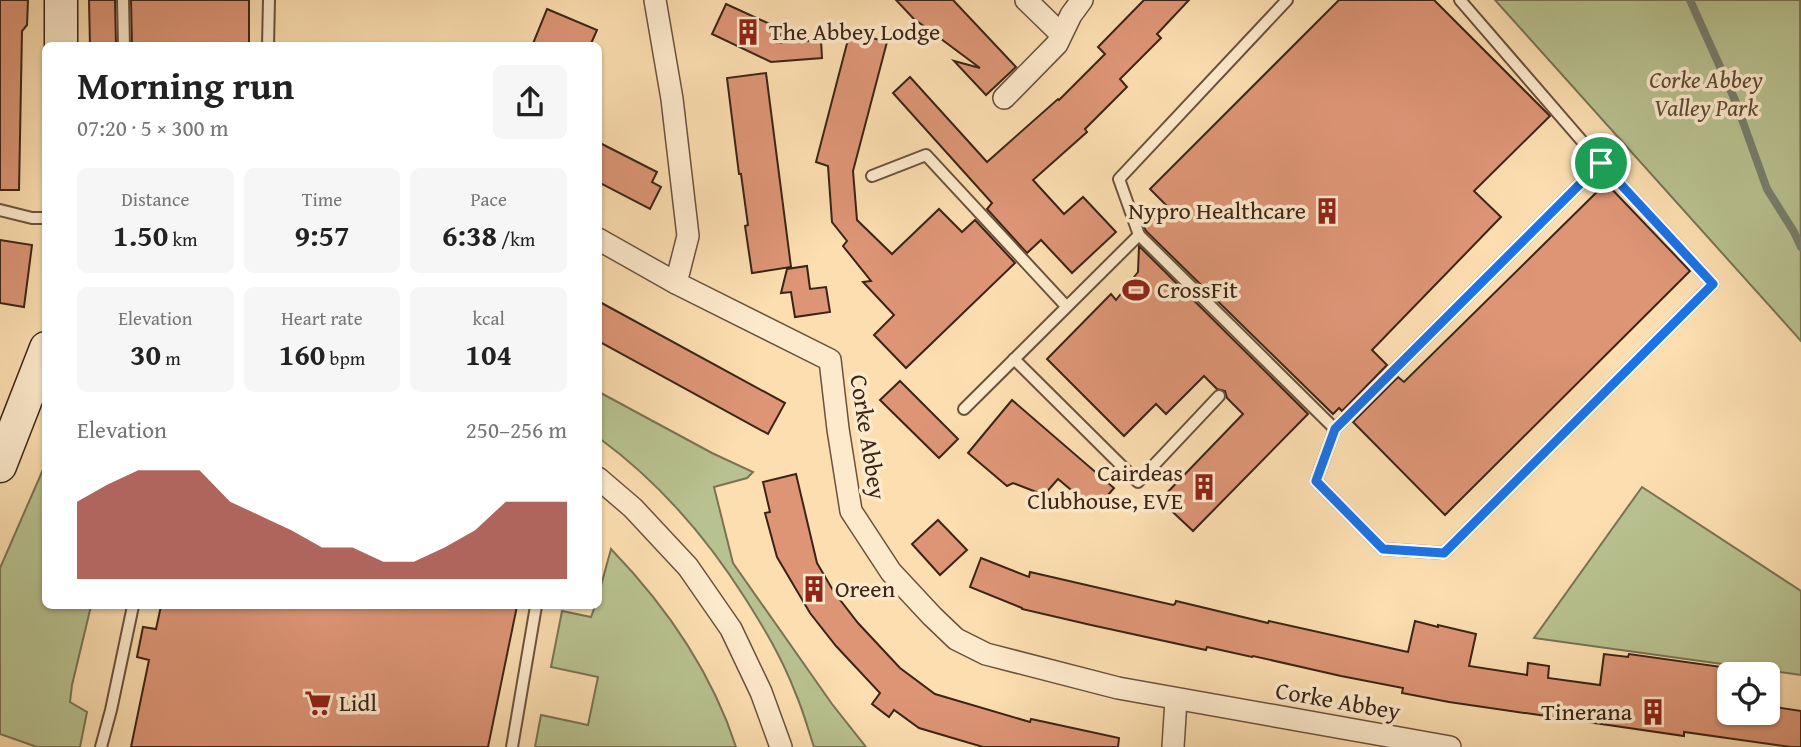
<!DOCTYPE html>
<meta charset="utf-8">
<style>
body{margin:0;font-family:"Gentium Book Plus",serif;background:#f6f6f6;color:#222;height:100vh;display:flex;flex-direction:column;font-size:26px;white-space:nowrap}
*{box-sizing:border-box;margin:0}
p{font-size:23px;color:#767676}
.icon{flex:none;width:38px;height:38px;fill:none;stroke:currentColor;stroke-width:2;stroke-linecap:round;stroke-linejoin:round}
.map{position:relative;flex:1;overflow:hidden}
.panel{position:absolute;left:42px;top:42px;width:560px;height:567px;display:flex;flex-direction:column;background:#fff;border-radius:10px;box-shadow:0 2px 5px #0004}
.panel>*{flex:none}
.fabs{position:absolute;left:1717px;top:662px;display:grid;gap:14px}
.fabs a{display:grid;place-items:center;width:63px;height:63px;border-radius:10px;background:#fff;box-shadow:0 2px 5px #0004;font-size:35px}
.pin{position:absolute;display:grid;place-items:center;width:60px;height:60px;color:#fff;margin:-30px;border:4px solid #fff;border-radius:50%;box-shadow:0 2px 7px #0007}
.round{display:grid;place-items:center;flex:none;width:74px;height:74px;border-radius:10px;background:#f6f6f6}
.overview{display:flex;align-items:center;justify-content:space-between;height:119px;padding:0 35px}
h1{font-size:38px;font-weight:700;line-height:52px}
.stats{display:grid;grid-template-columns:repeat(3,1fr);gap:10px;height:119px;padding:7px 35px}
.stats div{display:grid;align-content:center;border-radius:10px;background:#f6f6f6;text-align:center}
.stats b{font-size:30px;font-weight:700}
.stats small{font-size:19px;font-weight:400}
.stats p{font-size:19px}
.chart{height:196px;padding:14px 35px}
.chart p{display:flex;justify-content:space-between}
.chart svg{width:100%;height:126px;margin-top:7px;fill:#8f2418;opacity:.7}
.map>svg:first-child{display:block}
</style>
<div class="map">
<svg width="1801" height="747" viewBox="0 0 1801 747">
<rect width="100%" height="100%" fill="#fcdeb0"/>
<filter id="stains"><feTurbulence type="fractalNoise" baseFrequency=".00286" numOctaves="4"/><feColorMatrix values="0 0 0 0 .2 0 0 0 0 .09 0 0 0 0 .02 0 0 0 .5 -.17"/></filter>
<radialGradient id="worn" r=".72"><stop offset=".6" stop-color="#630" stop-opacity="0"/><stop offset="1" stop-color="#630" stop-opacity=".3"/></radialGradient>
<g fill="#b8c290" stroke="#7a7354" stroke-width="2">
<polygon points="1495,0 1800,0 1801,341"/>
<path d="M599,392l113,61 41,19 -6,6 -33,9 19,76 99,141 34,43h-52c-6,-18 -11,-37 -19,-55 -13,-34 -31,-64 -50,-94 -40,-63 -86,-116 -146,-160z"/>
<polygon points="45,465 46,606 91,606 72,685 70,702 87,712 80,747 37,747 0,734 0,568"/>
<polygon points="1642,487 1801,591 1801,675 1534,638"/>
<path d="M611,549c54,56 101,124 125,198h-201l6,-32 47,10 10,-48 -47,-10 11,-56 29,6 4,-11h3l1,-13z"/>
</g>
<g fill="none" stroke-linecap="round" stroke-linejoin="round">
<polyline stroke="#777f70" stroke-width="8" points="1690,0 1735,100 1767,189 1794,232 1801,247"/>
</g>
<g fill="#dd9576" stroke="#3b2417" stroke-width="2">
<polygon points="0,0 28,0 27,25 22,31 19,190 0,190"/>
<polygon points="89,0 115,0 116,46 90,46"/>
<polygon points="131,0 249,0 249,46 132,46"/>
<polygon points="896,0 953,0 1016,67 986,95 954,61 980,68 913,18"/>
<polygon points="1144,0 1189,0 1157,34 1161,38 1120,79 1127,87 1085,129 1087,132 1033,180 1064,214 1083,197 1116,232 1072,273 1041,240 1027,253 987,209 992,203 893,93 910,77 987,162 1058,99 1059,100 1105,54 1098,47"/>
<polygon points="1339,0 1434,0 1550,116 1474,191 1501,217 1372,350 1387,365 1342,411 1339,408 1333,414 1146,231 1144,227 1166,205 1150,189"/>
<polygon points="726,4 783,30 777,43 821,40 822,58 771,62 712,34"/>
<polygon points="547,9 597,30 590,46 532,46"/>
<polygon points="850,32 887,42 853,171 857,220 892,254 939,209 962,232 975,220 1015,263 906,368 874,335 894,315 863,282 871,281 843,246 847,241 832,222 828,166 816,162"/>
<polygon points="766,73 791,267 752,273 745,226 748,225 741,174 739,174 727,78"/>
<polygon points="598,142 657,172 652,182 661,187 650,209 598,182"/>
<polygon points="1606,183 1690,271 1445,515 1353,422 1398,377 1404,382"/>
<polygon points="0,240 32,245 24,307 0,303"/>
<polygon points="1139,246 1308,414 1193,531 1160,500 1243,414 1227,398 1225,391 1217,389 1204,376 1166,414 1156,404 1124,436 1047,359 1111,294 1116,300 1138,272"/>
<polygon points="807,266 810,289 826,287 830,312 795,317 791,292 781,293 787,269"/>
<polygon points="598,301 785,403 768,434 598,341"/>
<polygon points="900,381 958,439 939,458 880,400"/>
<polygon points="1012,400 1114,488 1095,510 1058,479 1044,495 1013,483 1007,486 968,453"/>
<polygon points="796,474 817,563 834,592 858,623 900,668 935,694 1030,722 1031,719 1119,738 1118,747 983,747 919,728 894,710 889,717 872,704 880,693 836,646 810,613 777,557 765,513 770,512 763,482"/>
<polygon points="938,520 967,550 940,575 912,544"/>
<polygon points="981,558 1029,577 1030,572 1173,605 1175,604 1176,601 1268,623 1269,621 1408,652 1415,621 1438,627 1438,625 1476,634 1469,666 1527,675 1528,663 1549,666 1548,678 1600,685 1604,654 1628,657 1629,654 1729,668 1729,712 1768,712 1768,706 1801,711 1801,747 1791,747 1684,732 1684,736 1449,702 1402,693 1403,688 1341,676 1253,656 1252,657 1207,647 1206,650 1091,625 1022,609 1022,608 970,587"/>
<polygon points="161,606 517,606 488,747 131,747 149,660 137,657 143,627 156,629"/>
</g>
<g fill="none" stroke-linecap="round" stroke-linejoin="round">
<defs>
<g id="service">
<polyline points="123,0 124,46"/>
<polyline points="1460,0 1601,163 1713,284 1444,553 1383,549 1316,481 1335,429 1601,163"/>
<polyline points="268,46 269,0"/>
<polyline points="872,176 926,155 1066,306"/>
<polyline points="0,210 32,218 46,218"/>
<polyline points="1139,235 1335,429"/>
<polyline points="1014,359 1138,482 1219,396"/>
<polyline points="964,409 1139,235 1119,179 1287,0"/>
<polyline points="101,747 111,710 133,606"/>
<polyline points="512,747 536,606"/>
</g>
<g id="minor">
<polyline points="655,0 672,99 688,236 676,283 830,360 838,429 851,511 891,572 932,616 956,639 986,654 1118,688 1450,747"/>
<polyline points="1026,0 1061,34"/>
<polyline points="1004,98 1057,44 1071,15 1082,0"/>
<polyline points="598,239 676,283"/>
<polyline points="598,478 633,508 688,567 731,629 761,692 781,747"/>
<polyline points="1173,747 1176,700"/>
</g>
<g id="secondary">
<polyline points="61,0 61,46"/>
<polyline points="0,466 46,348"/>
</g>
</defs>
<use href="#service" stroke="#6b523d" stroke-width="14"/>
<use href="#minor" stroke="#6b523d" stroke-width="24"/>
<use href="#secondary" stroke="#3b2417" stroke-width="35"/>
<use href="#service" stroke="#fdeacc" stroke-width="10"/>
<use href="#minor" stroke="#fdeacc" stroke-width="21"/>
<use href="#secondary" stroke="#fdeacc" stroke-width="32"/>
</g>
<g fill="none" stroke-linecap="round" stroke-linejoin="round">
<defs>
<polygon id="route" points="1601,163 1713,284 1444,553 1383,549 1316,481 1335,429"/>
</defs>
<use href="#route" stroke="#fff" stroke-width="14"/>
<use href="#route" stroke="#1a73e8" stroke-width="9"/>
</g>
<defs>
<symbol id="building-bare" viewBox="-9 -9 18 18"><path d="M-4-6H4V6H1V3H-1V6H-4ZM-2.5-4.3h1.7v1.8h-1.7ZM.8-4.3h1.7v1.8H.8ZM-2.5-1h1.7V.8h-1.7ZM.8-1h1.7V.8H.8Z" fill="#8f2418" stroke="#fdeacc" stroke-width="2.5" paint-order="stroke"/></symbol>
<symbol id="stadium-bare" viewBox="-9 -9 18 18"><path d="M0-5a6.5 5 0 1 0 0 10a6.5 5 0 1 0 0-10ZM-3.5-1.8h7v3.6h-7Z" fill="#8f2418" stroke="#fdeacc" stroke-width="2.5" paint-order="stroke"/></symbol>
<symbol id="supermarket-bare" viewBox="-9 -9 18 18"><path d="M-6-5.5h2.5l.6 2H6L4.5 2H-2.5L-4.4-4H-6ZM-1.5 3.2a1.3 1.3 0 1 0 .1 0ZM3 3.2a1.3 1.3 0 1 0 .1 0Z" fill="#8f2418" stroke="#fdeacc" stroke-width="2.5" paint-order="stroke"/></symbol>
</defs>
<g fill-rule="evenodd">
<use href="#building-bare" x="729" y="13" width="38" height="38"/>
<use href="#building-bare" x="1308" y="192" width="38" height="38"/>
<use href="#stadium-bare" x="1117" y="271" width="38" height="38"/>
<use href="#building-bare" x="1185" y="468" width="38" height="38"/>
<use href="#building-bare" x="795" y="570" width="38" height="38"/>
<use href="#supermarket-bare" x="299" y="684" width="38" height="38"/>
<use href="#building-bare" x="1634" y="693" width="38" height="38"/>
</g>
<g text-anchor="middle" stroke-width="7" stroke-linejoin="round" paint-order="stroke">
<g font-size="24" fill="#3b2417" stroke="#fdeacc" text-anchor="start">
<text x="769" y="40">The Abbey Lodge</text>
<text x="1306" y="219" text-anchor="end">Nypro Healthcare</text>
<text x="1157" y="298">CrossFit</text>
<text x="1183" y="481" text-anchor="end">Cairdeas<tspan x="1183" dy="28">Clubhouse, EVE</tspan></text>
<text x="835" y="597">Oreen</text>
<text x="339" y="711">Lidl</text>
<text x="1632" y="720" text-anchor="end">Tinerana</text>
</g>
<g font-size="24" font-style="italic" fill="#5a4c35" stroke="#fdeacc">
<text x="1706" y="88">Corke Abbey<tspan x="1706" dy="28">Valley Park</tspan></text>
</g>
<g font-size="24" fill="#3b2417" stroke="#fdeacc">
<text transform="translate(868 437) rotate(81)" y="8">Corke Abbey</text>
<text transform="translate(1338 701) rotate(10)" y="8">Corke Abbey</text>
</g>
</g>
<rect width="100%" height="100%" filter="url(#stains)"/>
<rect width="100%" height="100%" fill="url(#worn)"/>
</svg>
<div class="fabs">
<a><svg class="icon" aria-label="locate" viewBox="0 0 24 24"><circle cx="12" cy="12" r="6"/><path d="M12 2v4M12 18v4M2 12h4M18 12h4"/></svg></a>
</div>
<div class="pin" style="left:1601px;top:163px;background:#1e9e55"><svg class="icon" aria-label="arrive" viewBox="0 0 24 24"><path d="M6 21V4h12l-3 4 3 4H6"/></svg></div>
<section class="panel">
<div class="overview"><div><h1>Morning run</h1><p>07:20 · 5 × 300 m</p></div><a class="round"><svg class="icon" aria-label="share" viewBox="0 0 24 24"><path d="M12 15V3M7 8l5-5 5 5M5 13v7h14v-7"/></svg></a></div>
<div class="stats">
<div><p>Distance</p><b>1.50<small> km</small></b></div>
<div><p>Time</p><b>9:57</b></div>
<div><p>Pace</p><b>6:38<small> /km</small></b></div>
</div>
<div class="stats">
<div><p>Elevation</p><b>30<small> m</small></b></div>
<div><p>Heart rate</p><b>160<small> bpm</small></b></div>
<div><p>kcal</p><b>104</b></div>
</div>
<div class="chart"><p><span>Elevation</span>250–256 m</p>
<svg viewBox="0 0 160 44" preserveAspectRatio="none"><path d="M0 44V17L10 11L20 6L30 6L40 6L50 17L60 22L70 27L80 33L90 33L100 38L110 38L120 33L130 27L140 17L150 17L160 17V44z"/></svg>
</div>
</section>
</div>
